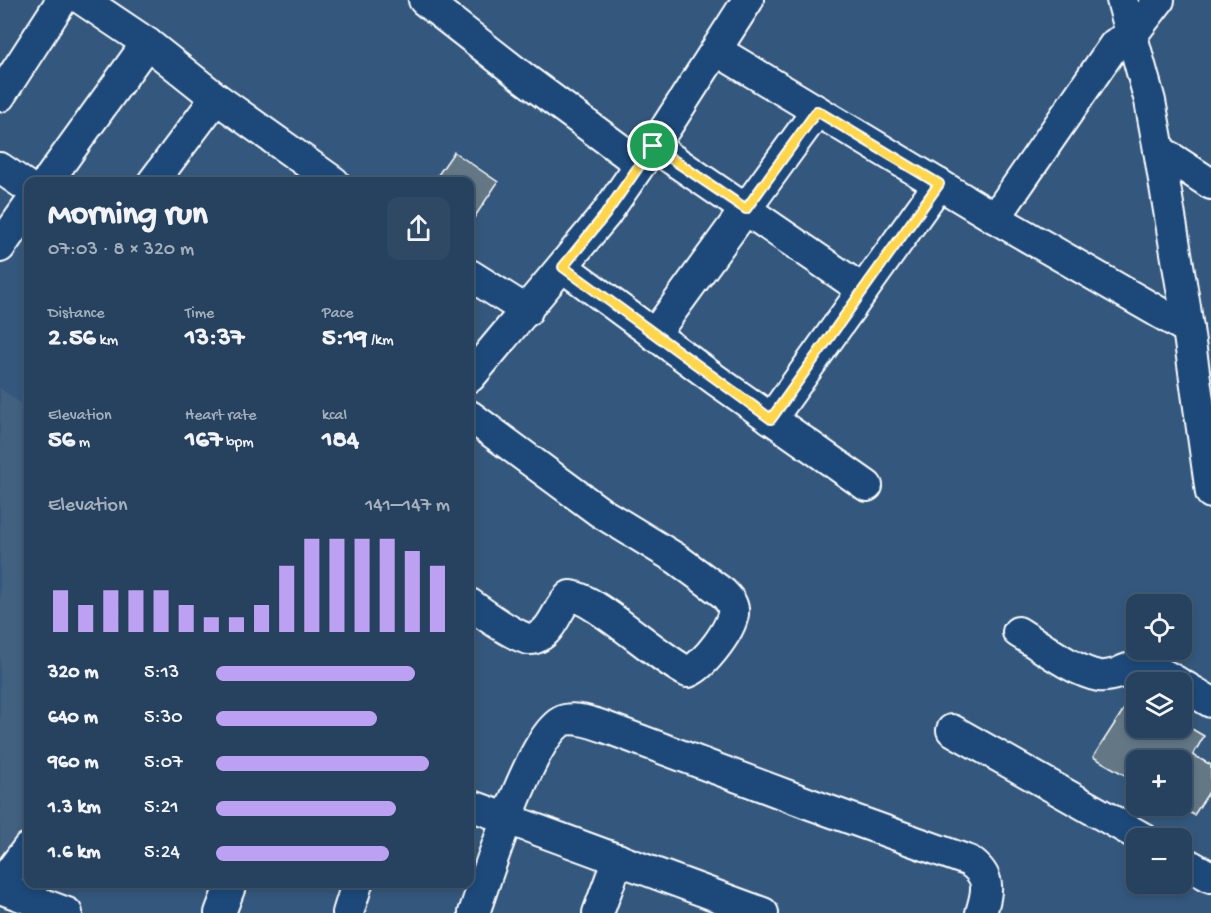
<!DOCTYPE html>
<meta charset="utf-8">
<style>
body{margin:0;font-family:"Gochi Hand",sans-serif;background:#2f4964;color:#f1f3f6;height:100vh;display:flex;flex-direction:column;font-size:22px;white-space:nowrap}
*{box-sizing:border-box;margin:0}
p{font-size:20px;color:#a4b0bc}
.icon{flex:none;width:33px;height:33px;fill:none;stroke:currentColor;stroke-width:2;stroke-linecap:round;stroke-linejoin:round}
.map{position:relative;flex:1;overflow:hidden}
.side{position:absolute;left:24px;top:177px;width:450px;height:711px;display:flex;flex-direction:column;background:#27425e;border-radius:12px;box-shadow:0 3px 9px #0003,0 0 0 2px #435b73}
.side>*{flex:none}
.buttons{position:absolute;left:1126px;top:594px;display:grid;gap:12px}
.buttons a{display:grid;place-items:center;width:66px;height:66px;border-radius:12px;background:#27425e;box-shadow:0 3px 9px #0003,0 0 0 2px #435b73;font-size:30px}
.pin{position:absolute;display:grid;place-items:center;width:51px;height:51px;color:#fff;margin:-26px;border:3px solid #fff;border-radius:50%;box-shadow:0 2px 6px #0007}
.round{display:grid;place-items:center;flex:none;width:63px;height:63px;border-radius:12px;background:#2f4964}
.head{display:flex;align-items:center;justify-content:space-between;height:102px;padding:0 24px}
h1{font-size:33px;font-weight:700;line-height:45px}
.metrics{display:grid;grid-template-columns:repeat(3,1fr);gap:9px;height:102px;padding:6px 24px}
.metrics div{display:grid;align-content:center}
.metrics b{font-size:26px;font-weight:700}
.metrics small{font-size:16px;font-weight:400}
.metrics p{font-size:16px}
.chart{height:168px;padding:12px 24px}
.chart p{display:flex;justify-content:space-between}
.chart svg{width:100%;height:108px;margin-top:6px;stroke:#bca0f2;stroke-width:6}
ul{padding:0 24px;list-style:none;font-size:20px}
li{display:grid;grid-template-columns:96px 72px 1fr;align-items:center;height:45px}
li i{height:15px;border-radius:8px;background:#bca0f2}
.map>svg:first-child{display:block}
</style>
<div class="map">
<svg width="1211" height="913" viewBox="0 0 1211 913">
<rect width="100%" height="100%" fill="#34587d"/>
<filter id="ink" filterUnits="userSpaceOnUse"><feTurbulence type="fractalNoise" baseFrequency=".0167" numOctaves="2"/><feDisplacementMap in="SourceGraphic" scale="12" xChannelSelector="R" yChannelSelector="G"/><feConvolveMatrix kernelMatrix="1 2 1 2 8 2 1 2 1" color-interpolation-filters="sRGB"/></filter>
<g filter="url(#ink)">
<polygon fill="#42617f" points="0,388 28,409 28,830 0,860"/>
<g fill="#647785" stroke="#fff" stroke-width="1.5">
<polygon points="454,152 498,182 470,224 470,182 433,182"/>
<polygon points="1133,695 1137,697 1137,728 1182,728 1182,723 1204,736 1193,755 1211,765 1211,789 1194,815 1177,806 1182,806 1182,760 1137,760 1137,782 1093,757"/>
</g>
<g fill="none" stroke-linecap="round" stroke-linejoin="round">
<defs>
<g id="minor">
<polyline points="83,0 147,43 216,98 334,182"/>
<polyline points="424,0 525,79 640,164"/>
<polyline points="1122,0 1150,101 1159,150 1185,307 1211,493"/>
<polyline points="716,50 995,218 1188,329"/>
<polyline points="0,96 62,0"/>
<polyline points="653,146 863,290"/>
<polyline points="1159,150 1211,184"/>
<polyline points="0,168 28,187"/>
<polyline points="47,182 147,43"/>
<polyline points="153,182 216,98"/>
<polyline points="995,218 1115,44 1132,35 1159,0"/>
<polyline points="0,247 28,207"/>
<polyline points="563,267 716,380 867,486"/>
<polyline points="470,275 527,311"/>
<polyline points="654,335 817,111"/>
<polyline points="470,377 605,215 667,126 748,0"/>
<path d="M470,416l130,96 77,47 46,34c4,4 9,9 10,16 3,16 -30,58 -45,63 -29,-13 -95,-76 -118,-76 -10,9 -13,21 -21,31 -4,6 -12,12 -19,12 -12,0 -49,-27 -60,-35"/>
<polyline points="771,419 939,184"/>
<path d="M1018,632c23,14 55,39 81,44 10,1 18,-2 26,-6 19,-8 36,3 52,12"/>
<polyline points="1182,685 1211,702"/>
<polyline points="952,730 1143,838"/>
<polyline points="470,805 763,913"/>
<polyline points="1182,861 1211,877"/>
<polyline points="0,885 28,848"/>
<polyline points="0,888 67,913"/>
<polyline points="220,913 231,884"/>
<polyline points="348,913 357,884"/>
<path d="M474,913c12,-34 59,-186 91,-193 13,-3 28,3 40,7l205,77 159,57c22,15 19,29 12,52"/>
<polyline points="598,913 618,859"/>
</g>
</defs>
<use href="#minor" stroke="#fff" stroke-width="34"/>
<use href="#minor" stroke="#1f4a7a" stroke-width="30"/>
</g>
</g>
<g fill="none" stroke-linecap="round" stroke-linejoin="round" filter="url(#ink)">
<defs>
<polygon id="route" points="817,111 939,184 771,419 563,267 605,215 653,146 746,209"/>
</defs>
<use href="#route" stroke="#fff" stroke-width="12"/>
<use href="#route" stroke="#ffd54a" stroke-width="8"/>
</g>
</svg>
<div class="buttons">
<a><svg class="icon" aria-label="locate" viewBox="0 0 24 24"><circle cx="12" cy="12" r="6"/><path d="M12 2v4M12 18v4M2 12h4M18 12h4"/></svg></a>
<a><svg class="icon" aria-label="layers" viewBox="0 0 24 24"><path d="M12 4l9 5-9 5-9-5zM3 14l9 5 9-5"/></svg></a>
<a>+</a>
<a>−</a>
</div>
<div class="pin" style="left:653px;top:146px;background:#1e9e55"><svg class="icon" aria-label="arrive" viewBox="0 0 24 24"><path d="M6 21V4h12l-3 4 3 4H6"/></svg></div>
<section class="side">
<div class="head"><div><h1>Morning run</h1><p>07:03 · 8 × 320 m</p></div><a class="round"><svg class="icon" aria-label="share" viewBox="0 0 24 24"><path d="M12 15V3M7 8l5-5 5 5M5 13v7h14v-7"/></svg></a></div>
<div class="metrics">
<div><p>Distance</p><b>2.56<small> km</small></b></div>
<div><p>Time</p><b>13:37</b></div>
<div><p>Pace</p><b>5:19<small> /km</small></b></div>
</div>
<div class="metrics">
<div><p>Elevation</p><b>56<small> m</small></b></div>
<div><p>Heart rate</p><b>167<small> bpm</small></b></div>
<div><p>kcal</p><b>184</b></div>
</div>
<div class="chart"><p><span>Elevation</span>141–147 m</p>
<svg viewBox="0 0 160 44" preserveAspectRatio="none"><path d="M5 44V27M15 44V33M25 44V27M35 44V27M45 44V27M55 44V33M65 44V38M75 44V38M85 44V33M95 44V17M105 44V6M115 44V6M125 44V6M135 44V6M145 44V11M155 44V17"/></svg>
</div>
<ul>
<li><b>320 m</b>5:13<i style="width:85%"></i></li>
<li><b>640 m</b>5:30<i style="width:69%"></i></li>
<li><b>960 m</b>5:07<i style="width:91%"></i></li>
<li><b>1.3 km</b>5:21<i style="width:77%"></i></li>
<li><b>1.6 km</b>5:24<i style="width:74%"></i></li>
</ul>
</section>
</div>
